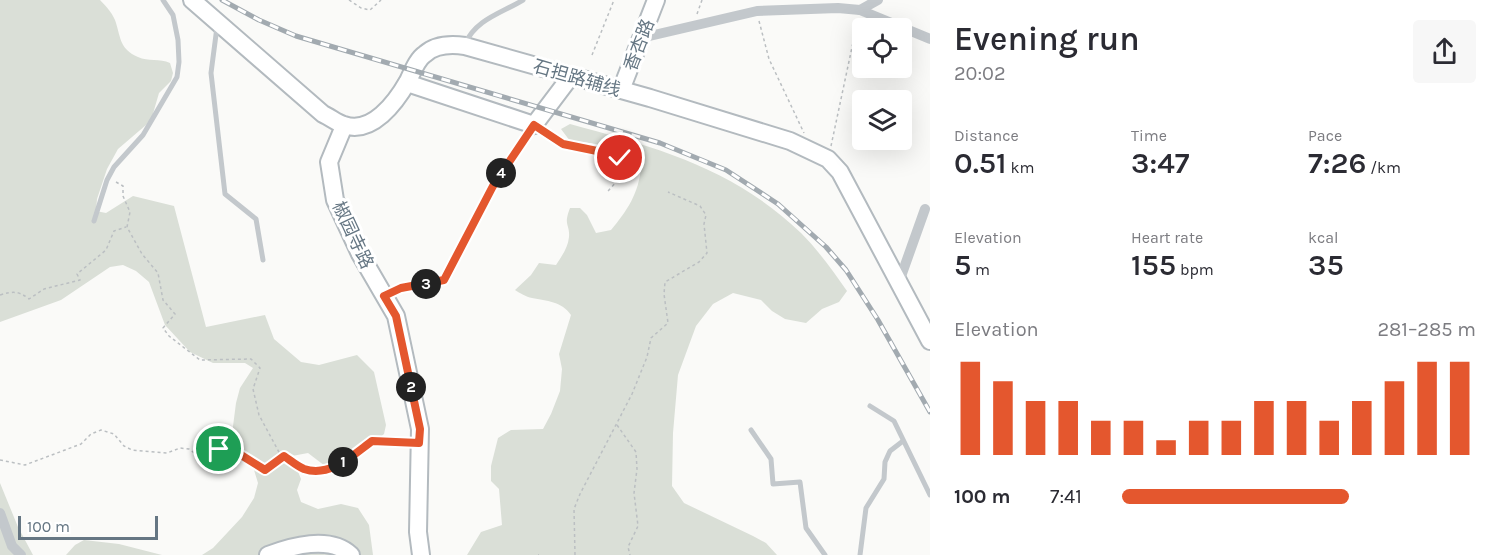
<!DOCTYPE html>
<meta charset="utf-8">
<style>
body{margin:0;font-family:Karla,"Noto Sans SC",sans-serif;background:#f7f7f7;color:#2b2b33;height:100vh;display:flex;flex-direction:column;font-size:22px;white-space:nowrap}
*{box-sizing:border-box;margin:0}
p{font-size:20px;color:#7c7c81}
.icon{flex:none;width:33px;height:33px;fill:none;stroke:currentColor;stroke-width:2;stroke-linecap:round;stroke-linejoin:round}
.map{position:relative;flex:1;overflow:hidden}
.panel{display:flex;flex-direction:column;background:#fff;width:570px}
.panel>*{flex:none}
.controls{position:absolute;left:852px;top:18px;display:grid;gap:12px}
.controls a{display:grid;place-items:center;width:60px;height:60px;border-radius:6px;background:#fff;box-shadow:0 6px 24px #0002;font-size:30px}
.scale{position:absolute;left:18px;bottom:15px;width:140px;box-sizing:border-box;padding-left:6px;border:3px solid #657683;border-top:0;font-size:16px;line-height:21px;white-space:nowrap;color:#657683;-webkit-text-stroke:4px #fff;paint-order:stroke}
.pin{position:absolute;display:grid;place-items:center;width:51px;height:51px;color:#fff;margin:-26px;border:3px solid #fff;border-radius:50%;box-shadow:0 2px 6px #0007}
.km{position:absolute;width:30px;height:30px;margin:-15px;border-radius:50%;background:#222;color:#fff;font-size:16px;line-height:30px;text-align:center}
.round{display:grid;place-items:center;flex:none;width:63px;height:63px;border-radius:6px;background:#f7f7f7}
.overview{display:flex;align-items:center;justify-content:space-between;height:102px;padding:0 24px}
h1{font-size:33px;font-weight:600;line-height:45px}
.figures{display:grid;grid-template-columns:repeat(3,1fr);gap:9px;height:102px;padding:6px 24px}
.figures div{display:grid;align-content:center}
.figures b{font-size:30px;font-weight:600}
.figures small{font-size:16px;font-weight:400}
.figures p{font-size:16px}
.chart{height:168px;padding:12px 24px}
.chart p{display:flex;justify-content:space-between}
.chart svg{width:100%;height:108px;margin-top:6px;stroke:#e4572e;stroke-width:6}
ul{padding:0 24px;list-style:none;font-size:20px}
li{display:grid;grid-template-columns:96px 72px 1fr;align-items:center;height:45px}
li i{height:15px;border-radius:8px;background:#e4572e}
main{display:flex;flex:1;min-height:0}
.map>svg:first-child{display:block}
</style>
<main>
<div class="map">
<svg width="930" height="555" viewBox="0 0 930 555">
<rect width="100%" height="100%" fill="#fafaf8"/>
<g fill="#dadfd7">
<path d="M0,0h100c6,6 14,15 16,23 5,16 4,26 22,34 10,5 22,1 32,6l3,10 -2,8 -12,12 -7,24 -6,8 -28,24 -11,20 -10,30 -1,12 10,2 27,-17 41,10 32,121 59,-12 9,24 27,23 18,3 38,-10 17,17 12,53 -2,9 -41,34 -14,1 -21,-16 -16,3 -6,6 11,7 4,10 -4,11 4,12 17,7 23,-5 17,4 11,17 4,30h-171l11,-7 29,-31 12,-19 4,-15 -4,-13 -14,-16 -8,-20 4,-31 4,-15 13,-20 -8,-5h-32l-23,-11 -25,-27 -16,-43 -13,-11 -13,-6 -13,2 -49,33 -61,22z"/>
<path d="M570,124c88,24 163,44 231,109 17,17 32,38 46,58l-8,11 -17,7 -16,14 -21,-4 -13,-8 -11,-11 -28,-7 -20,11 -17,22 -18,49 -5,58 -1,53 12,17 69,33 13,7 11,12h-310l14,-23 21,-7 -3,-36 -8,-8v-15l7,-28 13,-8 32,-1 8,-15 9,-23 2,-22 -3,-15 12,-39c-10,-14 -24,-14 -39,-17 -6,-1 -12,-5 -17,-8l16,-15 8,-12 17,2c5,-8 12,-17 13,-28 1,-13 -6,-11 1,-29h10l7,7 9,18 15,-3c16,-19 28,-37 30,-63 -19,-18 -45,-25 -71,-26l-9,-12z"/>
<polygon points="0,483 18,527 33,555 0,555"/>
<polygon points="84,540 119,544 162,555 66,555 75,545"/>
</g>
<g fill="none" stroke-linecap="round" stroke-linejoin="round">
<defs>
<g id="secondary">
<path d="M192,0l131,114c7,3 14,9 21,11 28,10 52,-23 64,-44 4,-8 9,-22 17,-27 11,-10 26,-10 40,-8l185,52 140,43 38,18 12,13 90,169"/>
<polyline points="407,83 534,125 571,76"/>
<polyline points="621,90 656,0"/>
<polyline points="344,126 329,162 335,200 360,254 396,316 420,429 418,532 421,555"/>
<path d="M268,555c23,-9 62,-20 83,0"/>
</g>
</defs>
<use href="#secondary" stroke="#b3babf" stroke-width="20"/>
<g stroke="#bbbfc2" stroke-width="1.5" stroke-dasharray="3 3" stroke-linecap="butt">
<polyline points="349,0 361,8 370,10 381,0"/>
<polyline points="697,14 702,0"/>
<polyline points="759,21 769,59 804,133"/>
<polyline points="592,55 614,0"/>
<path d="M545,132c5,4 11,9 17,11 24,12 47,0 66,26l-20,22"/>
<polyline points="831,146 858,19"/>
<polyline points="116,182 123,186 123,196 130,212 127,227 142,254 158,273 163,300 175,314 163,328 169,336 200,360 251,359 260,368 253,389 259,415 280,454 303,468 318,471 341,464 372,441 406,442"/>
<path d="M0,295c13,-4 19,-4 29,4l15,-10 36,-9 -3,-6 29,-24 8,-19 12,-4"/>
<polyline points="617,425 636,452 637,469 634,493 638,526 628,547 630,555"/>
<polyline points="0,460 25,465 81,444 91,434 101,430 114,434 124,446 132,450 167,453 180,448 189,449 205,461 211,460 219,449 233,450 265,470 283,457"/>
<polyline points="538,555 539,555"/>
<polyline points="575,555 574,509 580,494 632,394 647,357 651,338 668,323 664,294 665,282 699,262 707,253 704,224 706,215 700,206 668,192"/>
</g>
<g stroke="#c3c8cc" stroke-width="5">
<polyline points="217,27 211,73 225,194 256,219 263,260"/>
<path d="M465,44c11,-25 37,-31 58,-44"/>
<polyline points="94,221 107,180 114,167 143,135 177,77 179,62 178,40 173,15 163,0"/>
<polyline points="870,406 894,421 930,495"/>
<polyline points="751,430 771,459 773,484 800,482 806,528 825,555"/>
<polyline points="860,555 866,508 884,479 885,462 890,451 903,441"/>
</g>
<g stroke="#c3c8cc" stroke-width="10">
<polyline points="860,10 878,0"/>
<polyline points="641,38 757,11 838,8 860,10 930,39"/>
<polyline points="899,282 925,209"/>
<polyline points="384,296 401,288 444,280 493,186 534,125"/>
<polyline points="0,513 12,546 21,555"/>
</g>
<use href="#secondary" stroke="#fff" stroke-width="16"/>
<defs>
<polyline id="rail" points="222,0 259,20 296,36 660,143 726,170 778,204 826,247 846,270 878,320 930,412"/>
</defs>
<use href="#rail" stroke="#a2aab0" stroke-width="5"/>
<use href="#rail" stroke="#fff" stroke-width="3" stroke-dasharray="9" stroke-linecap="butt"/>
</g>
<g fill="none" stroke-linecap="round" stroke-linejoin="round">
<defs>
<path id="route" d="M219,449l14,1 32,20 19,-14c6,4 13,10 20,13 26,9 49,-14 68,-28l47,2 1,-14 -24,-113 -12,-20 17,-8 43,-8 49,-94 41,-61 29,19 39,8 18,6"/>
</defs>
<use href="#route" stroke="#fff" stroke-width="12"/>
<use href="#route" stroke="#e4572e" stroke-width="8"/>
</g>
<g text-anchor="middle" stroke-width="6" stroke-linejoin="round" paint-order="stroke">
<g font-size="18" fill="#657683" stroke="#fff">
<text transform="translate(639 45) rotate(-69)" y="6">香杏路</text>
<text transform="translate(577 78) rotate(16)" y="6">石担路辅线</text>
<text transform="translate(353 235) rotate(65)" y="6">椒园寺路</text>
</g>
</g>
</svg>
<div class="controls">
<a><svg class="icon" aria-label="locate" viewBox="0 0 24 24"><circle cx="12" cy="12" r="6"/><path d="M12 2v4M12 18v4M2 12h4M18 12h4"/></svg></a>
<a><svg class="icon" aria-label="layers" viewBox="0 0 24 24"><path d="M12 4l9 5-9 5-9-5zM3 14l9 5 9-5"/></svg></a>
</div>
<div class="scale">100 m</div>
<div class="pin" style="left:219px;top:449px;background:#1e9e55"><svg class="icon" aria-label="arrive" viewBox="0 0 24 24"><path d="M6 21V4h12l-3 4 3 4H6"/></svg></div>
<div class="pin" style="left:620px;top:158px;background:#d93025"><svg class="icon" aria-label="check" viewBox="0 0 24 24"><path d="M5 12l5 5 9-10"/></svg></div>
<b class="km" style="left:343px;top:462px">1</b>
<b class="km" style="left:411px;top:387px">2</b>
<b class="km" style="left:426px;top:284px">3</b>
<b class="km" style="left:501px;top:173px">4</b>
</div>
<section class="panel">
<div class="overview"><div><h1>Evening run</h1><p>20:02</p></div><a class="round"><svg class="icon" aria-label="share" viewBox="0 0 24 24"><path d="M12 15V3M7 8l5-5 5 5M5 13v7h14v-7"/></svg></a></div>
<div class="figures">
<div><p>Distance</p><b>0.51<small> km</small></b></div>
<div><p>Time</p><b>3:47</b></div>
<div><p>Pace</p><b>7:26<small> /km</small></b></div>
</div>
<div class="figures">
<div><p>Elevation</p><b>5<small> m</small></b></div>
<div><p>Heart rate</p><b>155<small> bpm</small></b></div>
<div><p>kcal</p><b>35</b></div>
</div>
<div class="chart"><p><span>Elevation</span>281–285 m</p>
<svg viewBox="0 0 160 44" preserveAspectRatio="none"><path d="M5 44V6M15 44V14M25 44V22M35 44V22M45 44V30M55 44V30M65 44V38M75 44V30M85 44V30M95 44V22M105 44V22M115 44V30M125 44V22M135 44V14M145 44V6M155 44V6"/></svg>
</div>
<ul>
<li><b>100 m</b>7:41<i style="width:64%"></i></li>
</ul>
</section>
</main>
